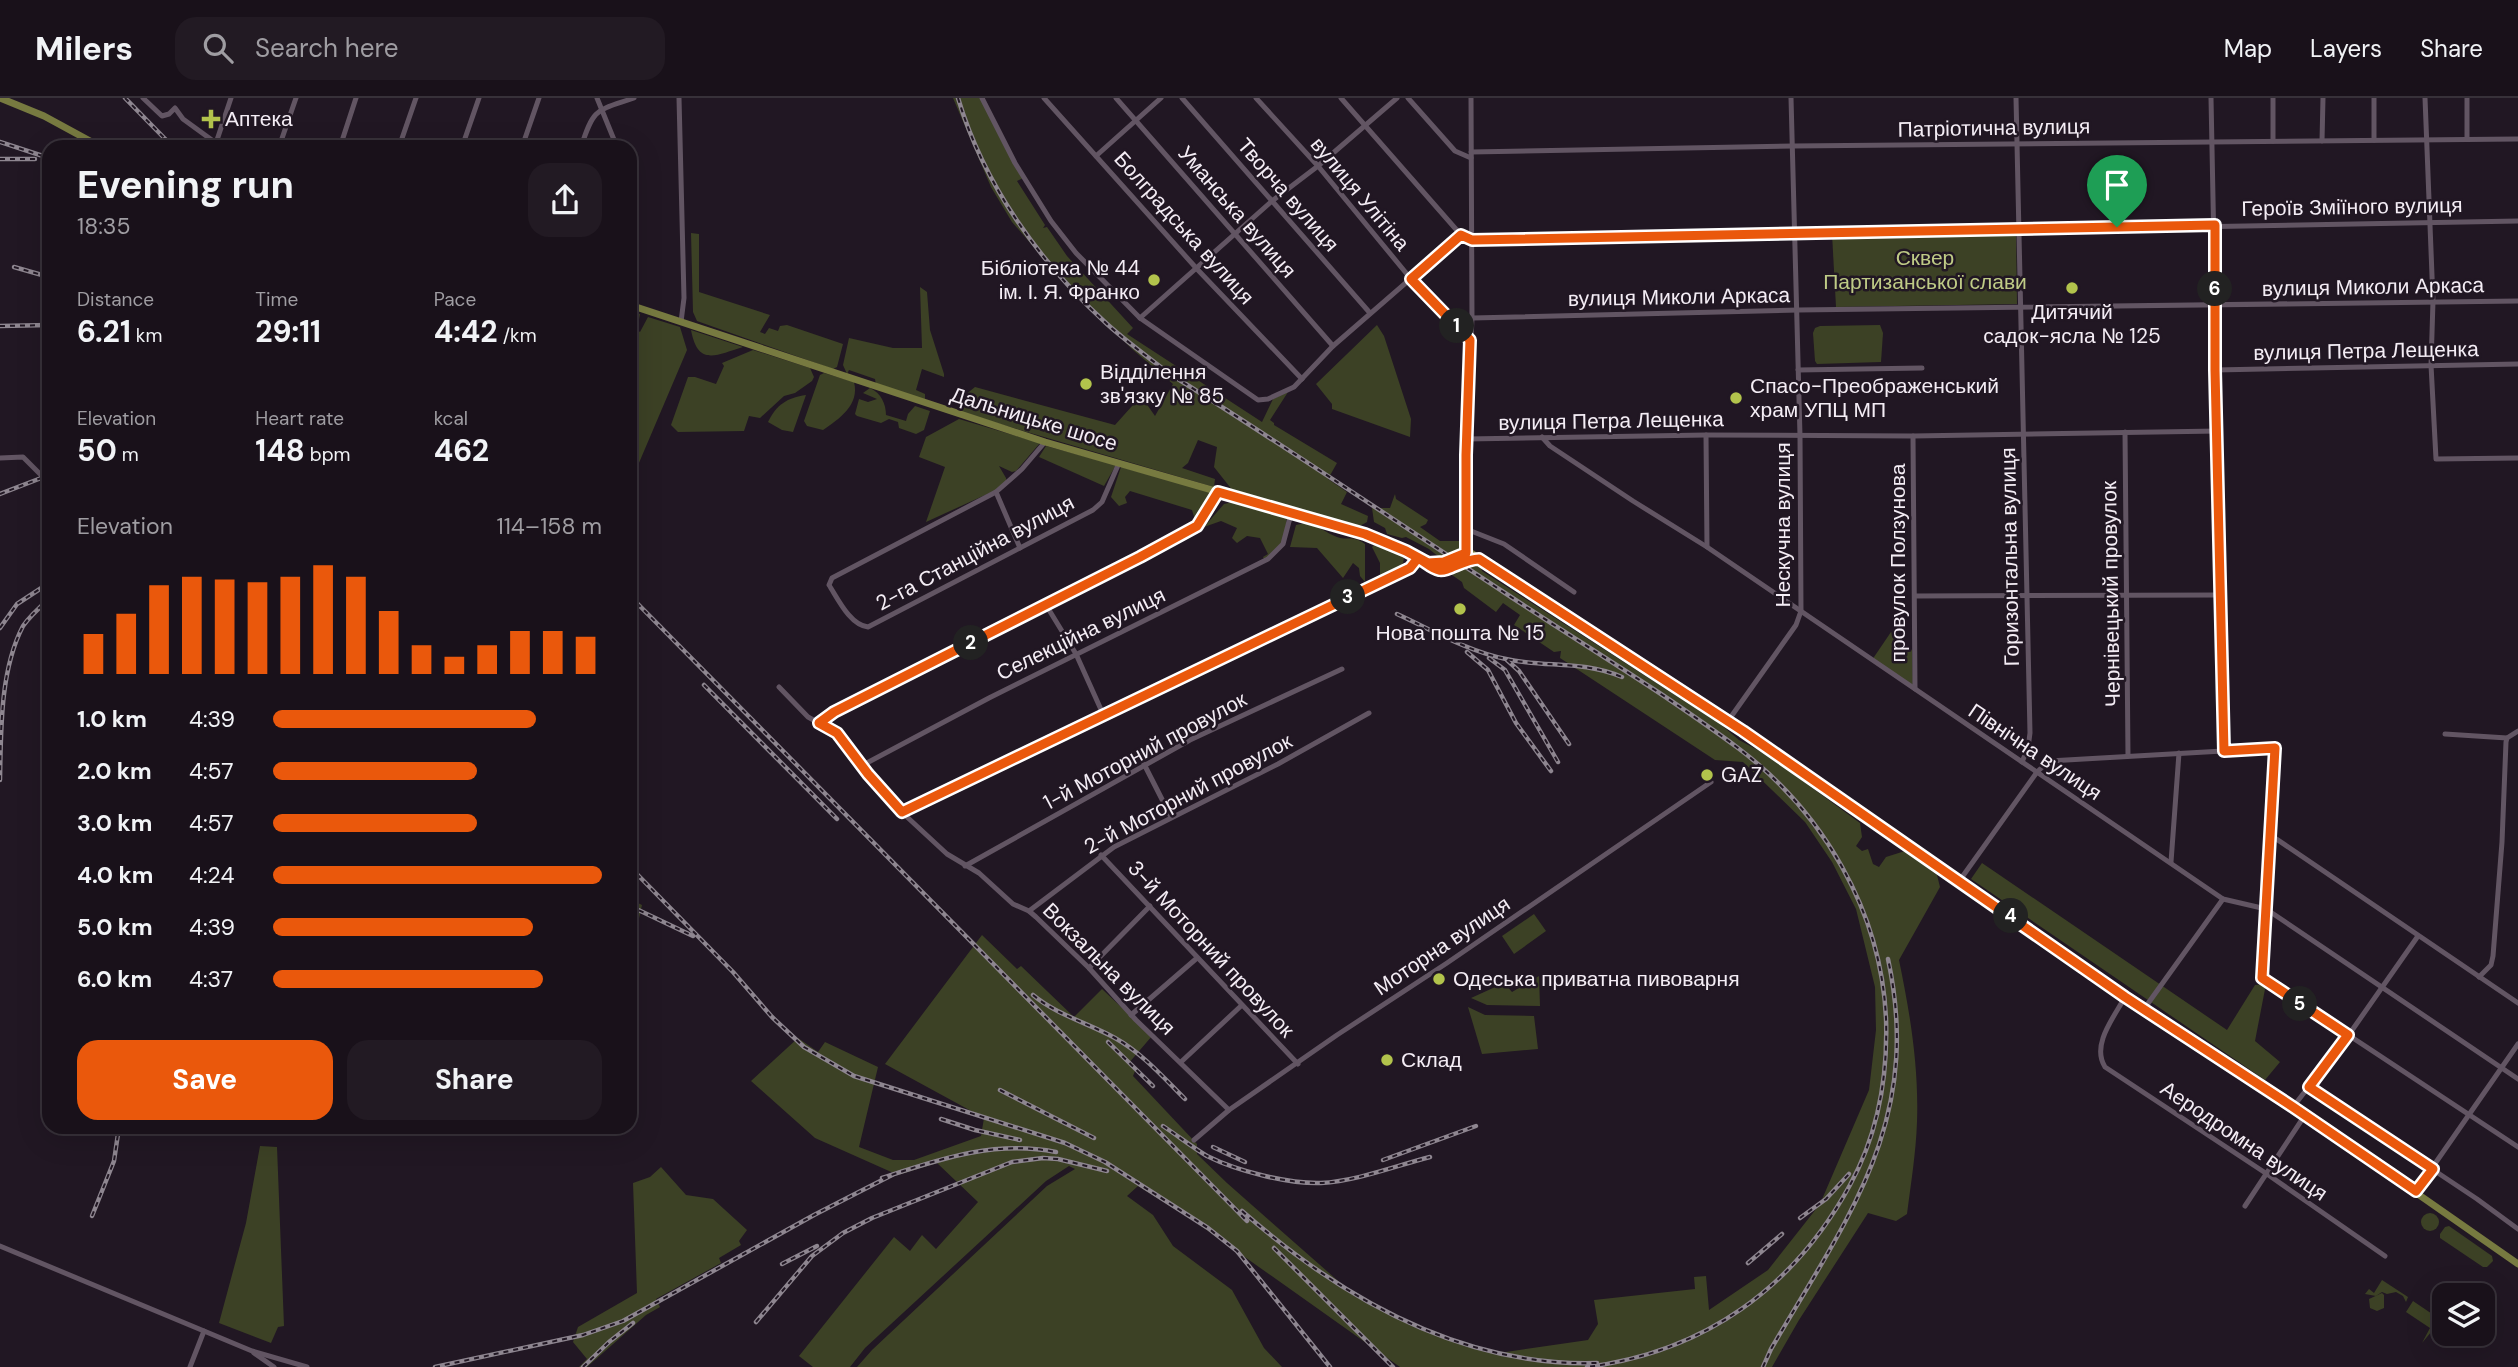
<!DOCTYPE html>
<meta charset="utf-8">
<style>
body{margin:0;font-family:"DM Sans",sans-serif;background:#221a23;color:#f1f3f6;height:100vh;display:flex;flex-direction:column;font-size:26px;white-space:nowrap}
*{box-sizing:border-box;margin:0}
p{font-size:23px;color:#9f9da2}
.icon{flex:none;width:38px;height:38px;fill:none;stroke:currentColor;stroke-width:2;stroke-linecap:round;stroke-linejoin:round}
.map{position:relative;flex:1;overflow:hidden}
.sheet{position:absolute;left:42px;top:42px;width:595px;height:994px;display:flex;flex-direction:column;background:#19111a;border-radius:21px;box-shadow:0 7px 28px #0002,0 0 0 2px #373139}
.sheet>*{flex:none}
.controls{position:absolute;left:2432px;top:1185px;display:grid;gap:14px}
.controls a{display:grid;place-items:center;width:63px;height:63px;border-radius:14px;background:#19111a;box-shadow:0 7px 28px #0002,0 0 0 2px #373139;font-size:35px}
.pin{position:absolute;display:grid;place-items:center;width:60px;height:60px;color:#fff;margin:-72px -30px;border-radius:50% 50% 50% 0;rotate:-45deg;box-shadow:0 0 7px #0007}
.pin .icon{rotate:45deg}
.km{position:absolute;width:35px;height:35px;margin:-18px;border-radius:50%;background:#222;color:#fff;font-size:19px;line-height:35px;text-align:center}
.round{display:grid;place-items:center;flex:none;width:74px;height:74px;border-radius:21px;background:#221a23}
.summary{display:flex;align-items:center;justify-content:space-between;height:119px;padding:0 35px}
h1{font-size:38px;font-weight:700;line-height:52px}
.stats{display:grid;grid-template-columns:repeat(3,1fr);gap:10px;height:119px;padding:7px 35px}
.stats div{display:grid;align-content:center}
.stats b{font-size:30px;font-weight:700}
.stats small{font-size:19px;font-weight:400}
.stats p{font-size:19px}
.chart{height:196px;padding:14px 35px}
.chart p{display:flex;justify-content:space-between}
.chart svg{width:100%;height:126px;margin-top:7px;stroke:#ea580c;stroke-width:6}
.action{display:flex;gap:14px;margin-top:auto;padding:14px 35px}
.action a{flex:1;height:80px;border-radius:21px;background:#ea580c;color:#fff;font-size:28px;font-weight:700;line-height:80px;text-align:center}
.action a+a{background:#221a23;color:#f1f3f6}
ul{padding:0 35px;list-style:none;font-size:23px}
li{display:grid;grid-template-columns:112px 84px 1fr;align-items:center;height:52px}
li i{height:18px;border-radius:9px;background:#ea580c}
header{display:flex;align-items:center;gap:42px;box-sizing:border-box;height:98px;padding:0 35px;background:#19111a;border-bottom:2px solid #373139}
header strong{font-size:33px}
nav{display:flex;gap:38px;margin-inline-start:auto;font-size:24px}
.search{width:490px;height:63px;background:#221a23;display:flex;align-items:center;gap:18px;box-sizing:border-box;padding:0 24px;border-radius:21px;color:#9f9da2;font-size:26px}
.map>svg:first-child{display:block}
</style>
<header>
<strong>Milers</strong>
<div class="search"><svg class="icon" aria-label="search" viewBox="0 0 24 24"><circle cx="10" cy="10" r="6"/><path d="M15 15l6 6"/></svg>Search here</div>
<nav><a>Map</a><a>Layers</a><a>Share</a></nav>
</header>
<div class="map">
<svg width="2518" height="1269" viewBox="0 0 2518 1269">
<rect width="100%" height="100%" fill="#211723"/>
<g fill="#3c4125">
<polygon points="953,0 981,0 1023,80 1017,83 1045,127 1043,130 1047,129 1067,158 1133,230 1127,236 1262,324 1273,301 1288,294 1270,322 1274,325 1274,327 1337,365 1328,381 1347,394 1341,406 1368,418 1367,424 1358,429 1233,393 1214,369 1217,349 1198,342 1188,365 1182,370 1215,381 1214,389 959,314 959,295 965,297 975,289 1115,327 1141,298 1155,318 1173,286 1132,251 1064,184 1012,124 991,89"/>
<polygon points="691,135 699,136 699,194 770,217 760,234 765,236 769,230 778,233 780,228 787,227 843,246 837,269 833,271 697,223 693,214"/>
<polygon points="2016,135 2017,206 1836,209 1832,136"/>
<polygon points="920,189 927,194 930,232 944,276 944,279 922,271 916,292 925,296 925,304 876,287 875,281 849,272 847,276 843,267 849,240 893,250 922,250"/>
<polygon points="630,213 640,216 637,232 640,234 648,219 680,229 687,252 630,386"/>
<polygon points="1377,227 1384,238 1411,321 1410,339 1332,311 1332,306 1316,286"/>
<polygon points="1880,227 1883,235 1881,264 1817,266 1815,263 1813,235 1815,230 1820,228"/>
<path d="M691,232l52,17c-27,8 -45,20 -52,-17z"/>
<polygon points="753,252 810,270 814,279 812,283 795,295 784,298 760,320 749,318 744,333 678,334 671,327 688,279 695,279 716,286 724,268 722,265"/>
<path d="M824,275l30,9c6,23 -15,37 -31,48l-16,-4 -3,-5 16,-46z"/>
<path d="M870,290c11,5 16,16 16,27l20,6 2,-7 7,-8 15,5 -6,19 -8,4 -17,-6 -1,-6 -9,-3 -8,4 -24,-7 -2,-2 4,-15 9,3 9,-3 -14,-6z"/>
<path d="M806,297l-13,37 -11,-2 -14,-8c9,-18 19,-24 38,-27z"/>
<polygon points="959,321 1040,345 1016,373 1012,374 999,368 1006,380 1007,387 926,424 945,369 919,359 926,339"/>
<polygon points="1046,348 1116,367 1104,388 1039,359"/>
<polygon points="1121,369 1214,395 1204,418 1196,425 1192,412 1130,393 1125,399 1127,405 1119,408 1111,399"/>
<polygon points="1395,396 1396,401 1428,422 1426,426 1420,429 1440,443 1464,443 1458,452 1439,459 1429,451 1406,439 1402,440 1387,436 1385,430 1374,424 1372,410 1390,410"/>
<path d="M1233,404l54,16c-3,20 -4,31 -23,41l-1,-2 5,-3 -8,-16 -13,-2 -10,7 -5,-5 5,-10 -16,-7 -17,6 20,-23z"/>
<path d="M1305,425c13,2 21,10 32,14 12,4 15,-2 28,7v38l-5,-6 -1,-8 -6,-5 -10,15 -26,-30 -27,-1 6,-22z"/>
<polygon points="1374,447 1395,453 1404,460 1403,465 1393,475 1383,479 1380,478 1380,465 1372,449"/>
<path d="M1470,465l11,2 1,6 237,152 20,17 30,16 91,67 2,14 -6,9 6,5 6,-2 5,15 6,3 7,-10 19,-6 32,24 3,12 -41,73c11,53 20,107 18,162 -1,30 -6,61 -10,92l-11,7 -28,-8 -69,107 -27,47h-372l-206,-146 -56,-35 -11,10 26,19 20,31 59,44 32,58 18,19h-425l15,-17 175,-164 28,-17 -6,-3 -23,15 -181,167 -15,19h-37l-14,-11 95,-119 16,14 12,-16 14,14 42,-47 -41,-39 -39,12 -83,-37 -64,-57 47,-43 20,14 7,-10 53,25 -19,80 34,13h21l67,-24 3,-18 -99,-54 97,-129 35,34 4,-3 53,51 28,-28 50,47 -24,28 7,7 -2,5 64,68v10l30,29 118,104 56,33 82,31 23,1 82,-12 10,-16 -4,-24 101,-11 -1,-12 12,-1 3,34 59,-40 52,-66 49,-114 7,-60 -1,-43 -19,-78 -24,-47 -27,-40 -62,-60 -28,-2 -155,-102 1,-7 -7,1 -40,-27 6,-10 -17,-12 -7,9 -32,-24 -2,-6 -10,-7 13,-11z"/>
<polygon points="1891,534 1912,552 1913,589 1872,562"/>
<polygon points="1982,765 2227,932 2255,887 2266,886 2255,943 2280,964 2265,982 1971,781"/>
<polygon points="630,801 642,807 634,843 639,965 630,965"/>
<polygon points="1534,816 1546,833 1514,856 1502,838"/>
<polygon points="1539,878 1540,908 1487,907 1471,900 1504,885 1512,894"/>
<polygon points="1468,909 1485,917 1534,918 1538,951 1482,956"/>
<polygon points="260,1048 277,1049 284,1228 278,1229 271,1245 219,1225 246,1125"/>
<polygon points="661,1069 686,1097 713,1101 747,1132 739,1143 741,1147 719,1160 721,1165 656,1201 660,1209 646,1217 587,1269 579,1269 587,1261 573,1244 578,1229 637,1195 633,1085 650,1079"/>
<circle cx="2430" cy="1124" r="9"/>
<polygon points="2449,1128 2492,1158 2493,1163 2487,1169 2483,1169 2440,1140 2440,1136 2445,1129"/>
<polygon points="2382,1182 2408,1199 2406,1204 2403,1198 2396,1194 2387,1196 2382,1194 2376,1198 2365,1196 2369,1191 2374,1195"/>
<polygon points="2382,1195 2384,1197 2384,1210 2377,1213 2370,1210 2369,1201"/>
<polygon points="2413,1203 2441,1222 2422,1245 2430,1230 2406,1214"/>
</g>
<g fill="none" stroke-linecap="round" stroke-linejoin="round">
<g stroke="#625563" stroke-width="5">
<polyline points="143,0 162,18 169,16 175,10 183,21 216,45"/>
<polyline points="597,0 617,49"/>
<polyline points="679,0 684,200 681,224"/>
<polyline points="982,0 1015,65 1051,123 1076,155 1140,220 1258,302 1268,301 1294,289 1333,248 1461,137 1472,142 2518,123"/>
<polyline points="1044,0 1197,171 1302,281"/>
<polyline points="1116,0 1333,248"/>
<polyline points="1182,0 1370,215"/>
<polyline points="1256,0 1318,68 1411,181 1470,242"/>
<polyline points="1341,0 1461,137"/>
<polyline points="1408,0 1455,53 1471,60"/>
<polyline points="2016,0 2030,635 2028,650 2022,664"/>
<polyline points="2211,0 2224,653"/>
<polyline points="2425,0 2433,203 2431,267 2436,361 2518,360"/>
<polyline points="2467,0 2467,41"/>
<polyline points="2374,42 2374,0"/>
<polyline points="2273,43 2273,0"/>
<polyline points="2322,43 2323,0"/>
<polyline points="217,49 216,45 231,0"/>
<polyline points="279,49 296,0"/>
<polyline points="340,49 356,0"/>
<polyline points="399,49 416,0"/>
<polyline points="462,49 479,0"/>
<polyline points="522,49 539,0"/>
<path d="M581,49c13,-40 15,-36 53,-49"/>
<polyline points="1471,54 1793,48 2518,41"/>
<polyline points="1096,58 1161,0"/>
<polyline points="1140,220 1272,103 1318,68 1397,0"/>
<polyline points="1472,220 1798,212 2518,203"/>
<polyline points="1798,272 1922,270"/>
<polyline points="2215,272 2518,266"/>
<polyline points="2125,334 2128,658"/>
<polyline points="1706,337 1707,449"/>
<polyline points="1913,338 1915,591"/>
<polyline points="1542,339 1550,348 1633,403 1707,449 2223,801 2266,811 2518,981"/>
<polyline points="1467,341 1706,337 1913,338 2218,333"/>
<path d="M1045,344l-23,27 -26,23 -164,86 -3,7c9,14 21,40 39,42l225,-117 9,-8 17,-39"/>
<polyline points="0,360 23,359 40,376 49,376"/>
<polyline points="996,394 1020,450"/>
<polyline points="1466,431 1504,446 1574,494"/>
<polyline points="1466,455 1466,357 1472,220 1471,0"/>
<polyline points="1915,498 2221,497"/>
<polyline points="1046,507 1076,556 1103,616"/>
<polyline points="779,589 808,619 837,635 893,706 947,756 979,775 1013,806 1029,813 1036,819 1089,870 1136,922 1229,1012"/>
<polyline points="1728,623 1796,527 1801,513 1800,338 1791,0"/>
<polyline points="819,625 834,614 1140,459 1197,428 1218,394"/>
<polyline points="2445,636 2507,640"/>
<polyline points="1144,666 1171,719"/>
<polyline points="863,667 989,600 1268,461 1283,446 1291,416"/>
<polyline points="902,714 1410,470 1418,460"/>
<polyline points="2269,736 2518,905"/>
<polyline points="1101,757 1298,966"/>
<polyline points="2171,764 2179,655"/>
<polyline points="965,768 1190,642 1342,571"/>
<polyline points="1960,782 2037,674 2049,663 2275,650 2262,880 2518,1049"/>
<polyline points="1029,813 1114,749 1278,666 1369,615"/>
<polyline points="1089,870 1150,808"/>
<polyline points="2479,879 2491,867 2493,858 2502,744 2506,644 2507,640 2518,633"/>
<path d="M2125,899c-11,20 -34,48 -20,70l162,107 118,82"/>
<polyline points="2144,911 2223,801"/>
<polyline points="1131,917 1197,860"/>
<polyline points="1181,964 1242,907"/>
<polyline points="2309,989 2477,1101 2518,1131"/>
<polyline points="2293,1009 2348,938 2418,838"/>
<polyline points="1194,1042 1229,1012 1337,937 1447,865 1711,684"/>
<polyline points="2416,1093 2518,946"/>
<polyline points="2245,1108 2305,1017"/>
<polyline points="0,1148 252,1253 307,1269"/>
<polyline points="254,1255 274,1269"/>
<polyline points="190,1269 204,1233"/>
</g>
<g stroke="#777a40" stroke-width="7">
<polyline points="0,0 44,18 101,49"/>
<polyline points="630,207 1045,344 1365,436 1406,453 1435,472 1442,473 1466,462 1479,461"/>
<path d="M1428,465c16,0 28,-10 43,-10l272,178 382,266 168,110 225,157"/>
</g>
<defs>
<g id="rail">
<polyline points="125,0 173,49"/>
<path d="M958,0c26,87 82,165 149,226 20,18 42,34 63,50 113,71 224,146 335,219 53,35 106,68 159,103 25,17 50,34 74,52 85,64 143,163 148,270 2,58 -8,116 -36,167 -56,103 -146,167 -263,182"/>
<polyline points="0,44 49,60"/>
<polyline points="0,61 35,61"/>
<polyline points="14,169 49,179"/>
<polyline points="0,228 49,227"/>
<polyline points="0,396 49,377"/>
<polyline points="47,474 49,473"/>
<polyline points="630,498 1247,1123"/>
<path d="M1397,516c35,16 70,37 109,45 41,9 75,1 116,18"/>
<polyline points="0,530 17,506 49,485"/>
<polyline points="1467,554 1488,572 1516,625 1551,673"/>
<polyline points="1489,560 1505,572 1558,664"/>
<polyline points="1507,562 1519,573 1569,646"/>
<polyline points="704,587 837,721"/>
<path d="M0,682c1,-50 0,-110 23,-154 7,-10 17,-19 26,-27"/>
<polyline points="630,769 733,874 772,919 804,949 854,978 1065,1045 1105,1064 1208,1130 1237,1153 1330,1269"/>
<polyline points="630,808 693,838"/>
<path d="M1033,897c24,20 55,28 82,43 27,15 48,39 70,61"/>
<polyline points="1108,944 1153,988"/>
<polyline points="1000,992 1094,1040"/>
<polyline points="941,1021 975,1032 1020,1042"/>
<path d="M1163,1028c15,10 29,21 44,30 30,15 81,28 114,27 36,-2 74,-17 109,-26"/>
<polyline points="1213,1049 1245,1064"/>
<polyline points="1383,1062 1476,1028"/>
<path d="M882,1080c58,-19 112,-38 174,-26"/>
<path d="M1242,1113c98,86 218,156 355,152"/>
<polyline points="92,1118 114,1063 119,1029"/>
<polyline points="1800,1120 1826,1101 1849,1076"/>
<polyline points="1274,1150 1393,1269"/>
<polyline points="1748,1165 1782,1136"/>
<polyline points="782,1166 817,1148"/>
<polyline points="756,1224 812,1158 843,1135 872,1120 1012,1064 1043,1060 1058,1061 1107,1073"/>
<polyline points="435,1269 583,1237 623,1223 814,1117 892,1077"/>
<polyline points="583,1269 609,1244 633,1225"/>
<path d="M1763,1269l8,-18c77,-132 152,-228 117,-390"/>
</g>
</defs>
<use href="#rail" stroke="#8e8690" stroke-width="4.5"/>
<use href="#rail" stroke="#211723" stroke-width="2" stroke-dasharray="5" stroke-linecap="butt"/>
</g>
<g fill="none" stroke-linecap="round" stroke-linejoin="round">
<defs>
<path id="route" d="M2117,129l-645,13 -11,-5 -50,44 59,61 -4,115v98l-22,9 -16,1 -22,-12 -41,-17 -147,-42 -21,34 -57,31 -306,155 -15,11 18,10 31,41 34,38 508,-244 8,-10c6,3 14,11 21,12 9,2 25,-11 40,-11l264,172 382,266 168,110 123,84 17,-22 -124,-82 39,-52 -86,-57 13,-230 -51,3 -9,-381v-145l-98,2"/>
</defs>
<use href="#route" stroke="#fff" stroke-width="14"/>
<use href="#route" stroke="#ea580c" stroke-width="9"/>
</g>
<g fill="#b2c34c" stroke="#211723" stroke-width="2.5">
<path d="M207.5 10.5h7v7h7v7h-7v7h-7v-7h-7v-7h7z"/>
<circle cx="1154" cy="182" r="7"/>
<circle cx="2072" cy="190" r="7"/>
<circle cx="1086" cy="286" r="7"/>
<circle cx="1736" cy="300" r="7"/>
<circle cx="1460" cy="511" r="7"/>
<circle cx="1707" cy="677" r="7"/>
<circle cx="1439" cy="881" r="7"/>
<circle cx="1387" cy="962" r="7"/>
</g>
<g text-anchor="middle" stroke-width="5" stroke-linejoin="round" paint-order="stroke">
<g font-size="21" fill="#f4edf5" stroke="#211723" text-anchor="start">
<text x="225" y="28">Аптека</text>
<text x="1140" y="177" text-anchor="end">Бібліотека № 44<tspan x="1140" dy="24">ім. І. Я. Франко</tspan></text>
<text x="2072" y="221" text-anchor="middle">Дитячий<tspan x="2072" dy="24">садок-ясла № 125</tspan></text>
<text x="1100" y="281">Відділення<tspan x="1100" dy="24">зв'язку № 85</tspan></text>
<text x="1750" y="295">Спасо-Преображенський<tspan x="1750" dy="24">храм УПЦ МП</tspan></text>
<text x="1460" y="542" text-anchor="middle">Нова пошта № 15</text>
<text x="1721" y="684">GAZ</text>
<text x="1453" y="888">Одеська приватна пивоварня</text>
<text x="1401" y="969">Склад</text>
</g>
<g font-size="21" fill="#f4edf5" stroke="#211723">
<text transform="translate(1994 30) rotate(-1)" y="7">Патріотична вулиця</text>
<text transform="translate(1360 96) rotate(50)" y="7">вулиця Улітіна</text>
<text transform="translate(1288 97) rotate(49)" y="7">Творча вулиця</text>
<text transform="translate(2352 109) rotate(-1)" y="7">Героїв Зміїного вулиця</text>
<text transform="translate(1237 114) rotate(49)" y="7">Уманська вулиця</text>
<text transform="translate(1184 130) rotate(48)" y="7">Болградська вулиця</text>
<text transform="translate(2373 189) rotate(-1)" y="7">вулиця Миколи Аркаса</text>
<text transform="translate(1679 199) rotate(-1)" y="7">вулиця Миколи Аркаса</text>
<text transform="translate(2366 253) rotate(-1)" y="7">вулиця Петра Лещенка</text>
<text transform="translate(1034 321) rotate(17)" y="7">Дальницьке шосе</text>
<text transform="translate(1611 323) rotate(-1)" y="7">вулиця Петра Лещенка</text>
<text transform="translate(1783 427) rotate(-90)" y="7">Нескучна вулиця</text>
<text transform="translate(975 455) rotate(-28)" y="7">2-га Станційна вулиця</text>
<text transform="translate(2010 459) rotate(-91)" y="7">Горизонтальна вулиця</text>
<text transform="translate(1898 465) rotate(-90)" y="7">провулок Ползунова</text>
<text transform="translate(2111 496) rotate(-91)" y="7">Чернівецький провулок</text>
<text transform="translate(1081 536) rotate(-26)" y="7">Селекційна вулиця</text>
<text transform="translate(1145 653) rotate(-28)" y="7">1-й Моторний провулок</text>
<text transform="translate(2035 654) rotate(34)" y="7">Північна вулиця</text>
<text transform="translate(1188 696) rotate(-28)" y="7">2-й Моторний провулок</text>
<text transform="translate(1442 848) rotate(-34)" y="7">Моторна вулиця</text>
<text transform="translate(1211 851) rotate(47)" y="7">3-й Моторний провулок</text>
<text transform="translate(1109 871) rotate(45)" y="7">Вокзальна вулиця</text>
<text transform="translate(2244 1043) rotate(34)" y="7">Аеродромна вулиця</text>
</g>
<g font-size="21" fill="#bfcb86" stroke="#211723">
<text x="1925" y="167">Сквер<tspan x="1925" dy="24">Партизанської слави</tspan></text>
</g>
</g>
</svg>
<div class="controls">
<a><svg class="icon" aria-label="layers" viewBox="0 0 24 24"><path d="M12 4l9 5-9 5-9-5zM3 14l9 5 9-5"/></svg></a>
</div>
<div class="pin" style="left:2117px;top:129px;background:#1e9e55"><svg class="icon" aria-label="arrive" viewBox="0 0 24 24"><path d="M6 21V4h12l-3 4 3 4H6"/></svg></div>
<b class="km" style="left:1457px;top:228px">1</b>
<b class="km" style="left:971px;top:545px">2</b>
<b class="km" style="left:1348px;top:499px">3</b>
<b class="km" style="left:2011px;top:818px">4</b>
<b class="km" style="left:2300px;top:906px">5</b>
<b class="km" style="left:2215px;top:191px">6</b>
<section class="sheet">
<div class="summary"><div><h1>Evening run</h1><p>18:35</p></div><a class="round"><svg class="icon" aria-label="share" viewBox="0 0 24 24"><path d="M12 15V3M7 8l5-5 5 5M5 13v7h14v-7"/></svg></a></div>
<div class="stats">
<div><p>Distance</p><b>6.21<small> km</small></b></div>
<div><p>Time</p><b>29:11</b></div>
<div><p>Pace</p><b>4:42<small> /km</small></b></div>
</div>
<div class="stats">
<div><p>Elevation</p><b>50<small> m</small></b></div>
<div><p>Heart rate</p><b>148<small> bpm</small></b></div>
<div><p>kcal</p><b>462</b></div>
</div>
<div class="chart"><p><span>Elevation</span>114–158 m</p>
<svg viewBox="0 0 160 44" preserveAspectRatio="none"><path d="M5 44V30M15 44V23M25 44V13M35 44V10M45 44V11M55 44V12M65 44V10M75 44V6M85 44V10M95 44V22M105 44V34M115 44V38M125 44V34M135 44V29M145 44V29M155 44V31"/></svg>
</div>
<ul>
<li><b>1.0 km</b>4:39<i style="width:80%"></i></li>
<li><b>2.0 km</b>4:57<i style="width:62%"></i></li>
<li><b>3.0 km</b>4:57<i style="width:62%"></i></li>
<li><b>4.0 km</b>4:24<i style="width:100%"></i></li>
<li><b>5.0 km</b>4:39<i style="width:79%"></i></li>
<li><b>6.0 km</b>4:37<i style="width:82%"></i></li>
</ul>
<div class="action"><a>Save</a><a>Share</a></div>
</section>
</div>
